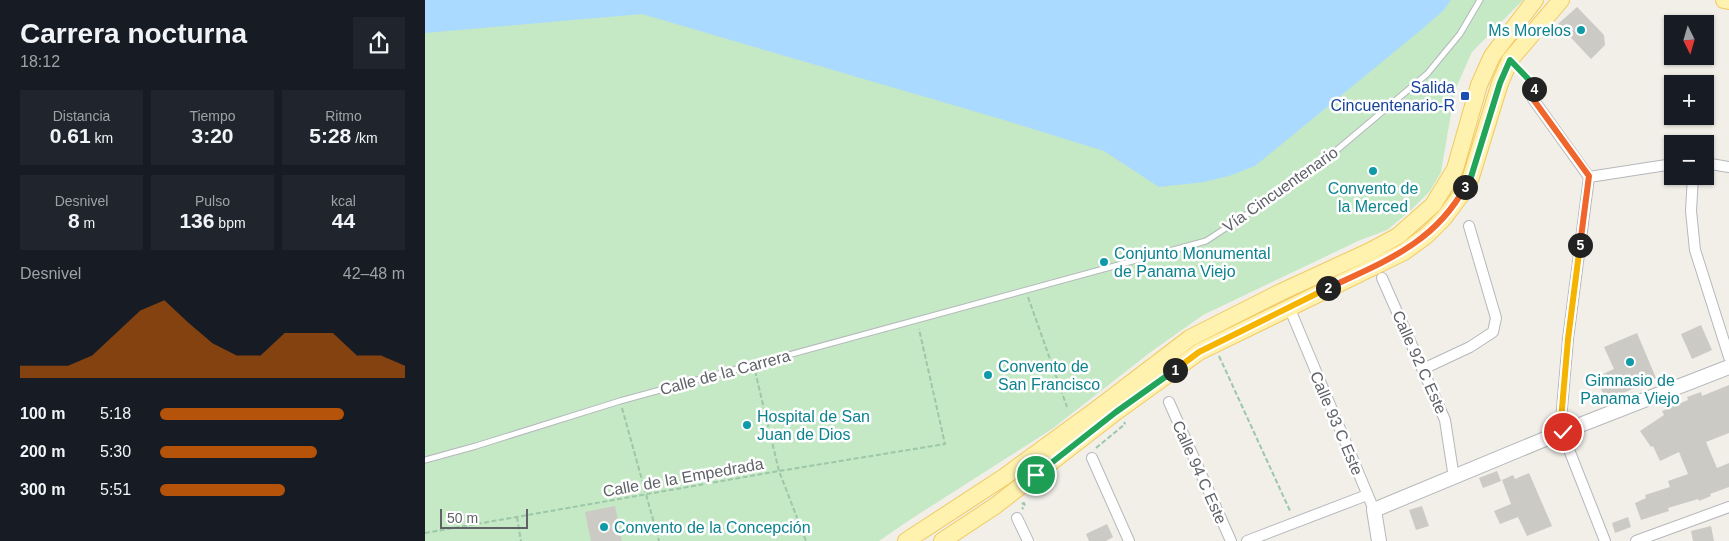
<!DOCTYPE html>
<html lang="es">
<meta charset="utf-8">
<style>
body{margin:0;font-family:Helvetica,sans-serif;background:#20242c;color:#f1f3f6;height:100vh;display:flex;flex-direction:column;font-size:19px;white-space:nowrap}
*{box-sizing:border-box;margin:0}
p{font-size:16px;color:#9ea1a6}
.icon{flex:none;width:28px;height:28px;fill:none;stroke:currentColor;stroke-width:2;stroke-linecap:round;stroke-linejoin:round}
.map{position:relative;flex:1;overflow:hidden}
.sheet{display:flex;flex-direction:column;background:#171b24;width:425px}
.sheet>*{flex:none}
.needle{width:32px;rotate:175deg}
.fabs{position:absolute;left:1239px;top:15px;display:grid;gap:10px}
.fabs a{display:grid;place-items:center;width:50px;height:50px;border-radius:0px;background:#171b24;box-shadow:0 1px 4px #0004;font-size:25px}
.scale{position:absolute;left:15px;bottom:12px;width:88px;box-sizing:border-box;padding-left:5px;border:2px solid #5f6368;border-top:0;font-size:14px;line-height:18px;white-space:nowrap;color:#5f6368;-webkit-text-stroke:4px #fff;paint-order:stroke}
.pin{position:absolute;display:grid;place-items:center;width:42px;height:42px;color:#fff;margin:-21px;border:2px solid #fff;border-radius:50%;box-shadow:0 1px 5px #0007}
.km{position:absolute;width:25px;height:25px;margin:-12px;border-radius:50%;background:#222;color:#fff;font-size:14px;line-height:25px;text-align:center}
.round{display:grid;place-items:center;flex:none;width:52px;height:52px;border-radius:0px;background:#20242c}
.head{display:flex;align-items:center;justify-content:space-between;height:85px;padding:0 20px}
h1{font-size:28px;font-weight:600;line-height:38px}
.stats{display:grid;grid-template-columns:repeat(3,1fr);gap:8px;height:85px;padding:5px 20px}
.stats div{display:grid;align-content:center;border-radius:0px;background:#20242c;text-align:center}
.stats b{font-size:21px;font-weight:600}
.stats small{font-size:14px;font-weight:400}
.stats p{font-size:14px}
.chart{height:140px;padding:10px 20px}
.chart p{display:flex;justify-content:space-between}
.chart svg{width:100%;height:90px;margin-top:5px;fill:#b45309;opacity:.7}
ul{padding:0 20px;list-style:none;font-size:16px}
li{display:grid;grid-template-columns:80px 60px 1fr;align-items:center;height:38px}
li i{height:12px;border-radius:6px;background:#b45309}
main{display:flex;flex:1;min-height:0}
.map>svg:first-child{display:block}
</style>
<main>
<section class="sheet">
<div class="head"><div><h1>Carrera nocturna</h1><p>18:12</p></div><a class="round"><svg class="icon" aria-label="share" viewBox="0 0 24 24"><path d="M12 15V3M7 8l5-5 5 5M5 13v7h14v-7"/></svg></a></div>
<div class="stats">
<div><p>Distancia</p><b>0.61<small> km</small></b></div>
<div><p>Tiempo</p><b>3:20</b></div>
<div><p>Ritmo</p><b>5:28<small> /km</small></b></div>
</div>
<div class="stats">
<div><p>Desnivel</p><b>8<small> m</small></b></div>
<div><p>Pulso</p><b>136<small> bpm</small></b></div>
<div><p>kcal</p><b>44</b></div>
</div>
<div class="chart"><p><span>Desnivel</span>42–48 m</p>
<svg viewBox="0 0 160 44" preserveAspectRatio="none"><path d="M0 44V38L10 38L20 38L30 33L40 22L50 11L60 6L70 17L80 27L90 33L100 33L110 22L120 22L130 22L140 33L150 33L160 38V44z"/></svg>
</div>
<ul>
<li><b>100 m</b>5:18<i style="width:75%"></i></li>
<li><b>200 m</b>5:30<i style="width:64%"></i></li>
<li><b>300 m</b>5:51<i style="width:51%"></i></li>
</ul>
</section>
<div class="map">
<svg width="1304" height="541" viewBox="0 0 1304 541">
<rect width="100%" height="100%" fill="#f1efe8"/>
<polygon fill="#c5e8c5" points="0,0 1098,0 1047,52 1030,90 1016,172 1005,191 985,211 962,230 933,241 778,315 727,351 627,429 486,519 454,541 0,541"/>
<polygon fill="#aadaff" points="0,0 1026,0 1019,10 996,30 830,166 804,176 779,182 734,187 679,151 579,120 217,14 0,33"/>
<g fill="#cccac5">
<polygon points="1152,7 1179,35 1180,45 1166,59 1133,24"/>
<polygon points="1276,325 1287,350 1267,359 1256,334"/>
<polygon points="1212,333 1231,378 1181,401 1171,377 1189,369 1179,347"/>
<polygon points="1304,385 1304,433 1281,442 1292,468 1304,463 1304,487 1285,494 1286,496 1274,501 1273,499 1243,508 1244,511 1216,520 1210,503 1221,498 1220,495 1245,487 1243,481 1263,474 1254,452 1235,461 1228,446 1226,447 1215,431 1239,415 1237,411 1263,400 1262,397 1276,392 1277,396"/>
<polygon points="1072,471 1076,481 1058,488 1054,478"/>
<polygon points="1104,473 1127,526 1102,536 1093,517 1075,524 1069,511 1086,504 1077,480 1088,475 1090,479"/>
<polygon points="190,506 197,541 166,541 160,512"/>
<polygon points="997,506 1004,526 991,530 984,510"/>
<polygon points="1203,517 1206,527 1190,533 1187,523"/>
<polygon points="682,524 688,537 681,541 664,541 661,534"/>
<polygon points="1286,526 1289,541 1268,541 1266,531"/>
</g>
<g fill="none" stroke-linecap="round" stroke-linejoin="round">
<defs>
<polyline id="service" points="0,460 51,446 195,401 781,241 845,199 900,160 1002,74 1035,34 1055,0"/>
<g id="minor">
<polyline points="1108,99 1164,177 1143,339 1136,420 1137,432 1180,541"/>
<polyline points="1280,163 1304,167"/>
<polyline points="1268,176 1266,211 1270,250 1304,357"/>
<polyline points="1164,177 1248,164"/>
<polyline points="957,278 1020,420 1029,478"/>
<polyline points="864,307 949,510"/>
<polyline points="998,369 1045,347 1068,332 1071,318 1044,226"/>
<polyline points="744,402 806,541"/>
<polyline points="667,458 704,541"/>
<polyline points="592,518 603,541"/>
<polyline points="822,541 942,495"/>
<polyline points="1211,541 1304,507"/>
</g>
<polyline id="tertiary" points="954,541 949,510 1137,432 1304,367"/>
<g id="primary">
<polyline points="1299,0 1304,1"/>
<polyline points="481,541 579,477 672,409 765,338 856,292 945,251 973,236 991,220 1008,205 1030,169 1054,85 1067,56 1110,0"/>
<polyline points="517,541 570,506 691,412 774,352 979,252 1002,235 1019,218 1036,195 1046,177 1075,83 1085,60 1136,0"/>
</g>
</defs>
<use href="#service" stroke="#b5b8bc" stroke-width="7"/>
<use href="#minor" stroke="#b5b8bc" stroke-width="12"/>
<use href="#tertiary" stroke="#b5b8bc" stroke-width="16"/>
<use href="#primary" stroke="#f2c960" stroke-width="18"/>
<g stroke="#9cc7a9" stroke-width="2" stroke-dasharray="5 2.5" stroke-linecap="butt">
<polyline points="1095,70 1110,86 1109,89"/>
<polyline points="603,297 642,407"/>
<polyline points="794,356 866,513"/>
<polyline points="330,371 354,471 381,541"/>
<polyline points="197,408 234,541"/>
<polyline points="671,448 700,424 699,422"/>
<polyline points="597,504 599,503 600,506 597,509"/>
<polyline points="92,517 96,541"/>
<polyline points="0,533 354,471 520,444 494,329"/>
</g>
<use href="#service" stroke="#fff" stroke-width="5"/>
<use href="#minor" stroke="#fff" stroke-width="10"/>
<use href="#tertiary" stroke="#fff" stroke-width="14"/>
<use href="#primary" stroke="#fff2af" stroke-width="16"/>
</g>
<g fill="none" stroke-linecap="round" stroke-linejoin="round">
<defs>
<polyline id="split-1" points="611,475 691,412 750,370"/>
<polyline id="split-2" points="750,370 774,352 903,288"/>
<path id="split-3" d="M903,288c55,-26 106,-44 137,-101"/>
<polyline id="split-4" points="1040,187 1046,177 1075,83 1085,60 1110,86 1109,89"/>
<polyline id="split-5" points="1109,89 1108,99 1164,176 1155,245"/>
<polyline id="split-6" points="1138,432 1136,420 1143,339 1155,245"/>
</defs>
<use href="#split-1" stroke="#fff" stroke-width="10"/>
<use href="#split-2" stroke="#fff" stroke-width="10"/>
<use href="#split-3" stroke="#fff" stroke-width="10"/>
<use href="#split-4" stroke="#fff" stroke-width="10"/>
<use href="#split-5" stroke="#fff" stroke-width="10"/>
<use href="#split-6" stroke="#fff" stroke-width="10"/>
<use href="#split-1" stroke="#22a559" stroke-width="6"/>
<use href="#split-2" stroke="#f5b400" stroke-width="6"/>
<use href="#split-3" stroke="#f0652b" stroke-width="6"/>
<use href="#split-4" stroke="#22a559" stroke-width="6"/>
<use href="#split-5" stroke="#f0652b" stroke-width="6"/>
<use href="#split-6" stroke="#f5b400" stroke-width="6"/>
</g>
<g fill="#0f9aa8" stroke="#fff" stroke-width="2">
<circle cx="1156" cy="30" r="5"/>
<circle cx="948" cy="171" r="5"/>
<circle cx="679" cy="262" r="5"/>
<circle cx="1205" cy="362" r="5"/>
<circle cx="563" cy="375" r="5"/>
<circle cx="322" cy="425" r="5"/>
<circle cx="179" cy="527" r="5"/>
</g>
<rect fill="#1a4fb4" stroke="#fff" stroke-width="2" x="1035" y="91" width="10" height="10" rx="2.5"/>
<g text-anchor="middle" stroke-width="5" stroke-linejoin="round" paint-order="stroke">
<g font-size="16" fill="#0d838f" stroke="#fff" text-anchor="start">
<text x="1146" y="36" text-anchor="end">Ms Morelos</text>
<text x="948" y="194" text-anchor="middle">Convento de<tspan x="948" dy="18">la Merced</tspan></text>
<text x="689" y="259">Conjunto Monumental<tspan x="689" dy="18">de Panama Viejo</tspan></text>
<text x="573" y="372">Convento de<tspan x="573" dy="18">San Francisco</tspan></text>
<text x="1205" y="386" text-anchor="middle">Gimnasio de<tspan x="1205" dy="18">Panama Viejo</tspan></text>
<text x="332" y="422">Hospital de San<tspan x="332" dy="18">Juan de Dios</tspan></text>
<text x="189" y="533">Convento de la Concepción</text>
</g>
<g font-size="16" fill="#164399" stroke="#fff" text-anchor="end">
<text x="1030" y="93">Salida<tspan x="1030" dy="18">Cincuentenario-R</tspan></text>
</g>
<g font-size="16" fill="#5f6368" stroke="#fff">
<text transform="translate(855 189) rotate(-35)" y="6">Vía Cincuentenario</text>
<text transform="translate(995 362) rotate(66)" y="6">Calle 92 C Este</text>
<text transform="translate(300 372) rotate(-15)" y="6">Calle de la Carrera</text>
<text transform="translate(912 423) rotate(67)" y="6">Calle 93 C Este</text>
<text transform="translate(775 472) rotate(66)" y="6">Calle 94 C Este</text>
<text transform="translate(258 477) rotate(-10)" y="6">Calle de la Empedrada</text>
</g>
</g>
</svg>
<div class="fabs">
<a><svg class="needle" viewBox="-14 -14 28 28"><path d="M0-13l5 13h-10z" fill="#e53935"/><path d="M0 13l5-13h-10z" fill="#9ea1a6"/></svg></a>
<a>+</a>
<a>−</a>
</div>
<div class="scale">50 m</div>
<div class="pin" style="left:611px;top:475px;background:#1e9e55"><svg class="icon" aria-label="arrive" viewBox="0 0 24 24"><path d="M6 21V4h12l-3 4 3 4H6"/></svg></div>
<div class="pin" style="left:1138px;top:432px;background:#d93025"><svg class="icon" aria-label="check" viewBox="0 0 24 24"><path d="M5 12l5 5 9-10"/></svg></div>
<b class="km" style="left:750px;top:370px">1</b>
<b class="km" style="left:903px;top:288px">2</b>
<b class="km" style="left:1040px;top:187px">3</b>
<b class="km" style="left:1109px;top:89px">4</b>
<b class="km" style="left:1155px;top:245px">5</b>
</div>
</main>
